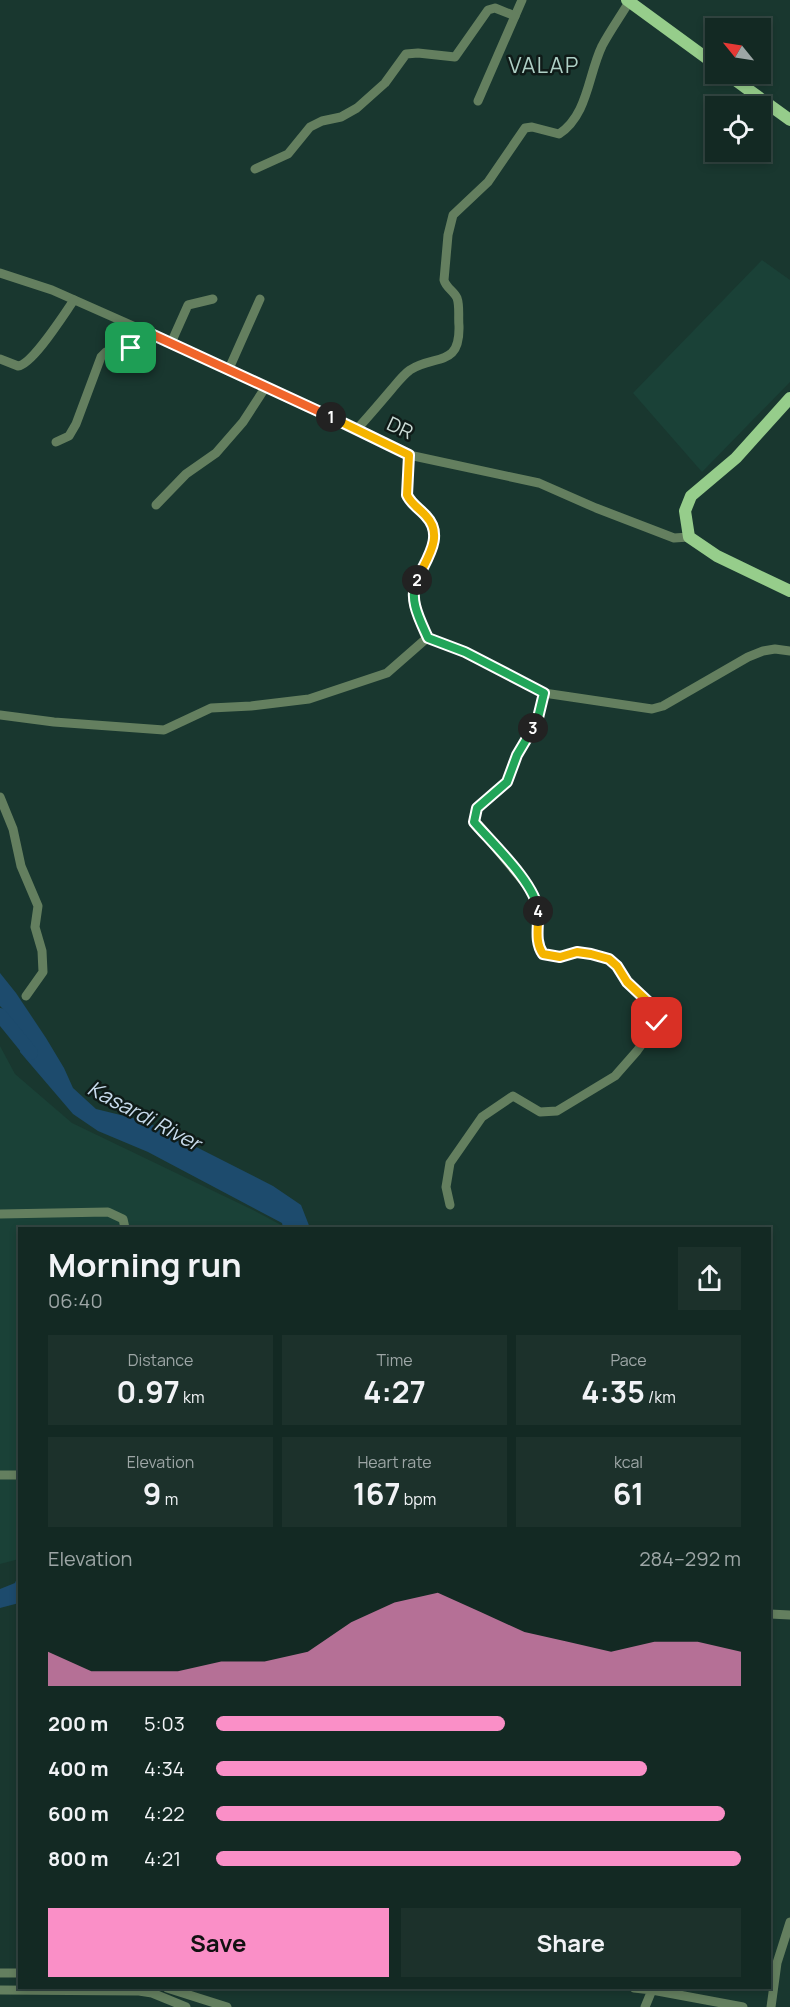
<!DOCTYPE html>
<meta charset="utf-8">
<style>
body{margin:0;font-family:Manrope,sans-serif;background:#1c312b;color:#f1f3f6;height:100vh;display:flex;flex-direction:column;font-size:22px;white-space:nowrap}
*{box-sizing:border-box;margin:0}
p{font-size:20px;color:#9da6a6}
.icon{flex:none;width:33px;height:33px;fill:none;stroke:currentColor;stroke-width:2;stroke-linecap:round;stroke-linejoin:round}
.map{position:relative;flex:1;overflow:hidden}
.drawer{position:absolute;left:18px;top:1227px;width:753px;height:762px;display:flex;flex-direction:column;background:#132923;border-radius:0px;box-shadow:0 3px 9px #0003,0 0 0 2px #324541}
.drawer>*{flex:none}
.needle{width:39px;rotate:300deg}
.buttons{position:absolute;left:705px;top:18px;display:grid;gap:12px}
.buttons a{display:grid;place-items:center;width:66px;height:66px;border-radius:0px;background:#132923;box-shadow:0 3px 9px #0003,0 0 0 2px #324541;font-size:30px}
.pin{position:absolute;display:grid;place-items:center;width:51px;height:51px;color:#fff;margin:-26px;border-radius:12px;box-shadow:0 3px 9px #0006}
.km{position:absolute;width:30px;height:30px;margin:-15px;border-radius:50%;background:#222;color:#fff;font-size:16px;line-height:30px;text-align:center}
.round{display:grid;place-items:center;flex:none;width:63px;height:63px;border-radius:0px;background:#1c312b}
.summary{display:flex;align-items:center;justify-content:space-between;height:102px;padding:0 30px}
h1{font-size:33px;font-weight:700;line-height:45px}
.metrics{display:grid;grid-template-columns:repeat(3,1fr);gap:9px;height:102px;padding:6px 30px}
.metrics div{display:grid;align-content:center;border-radius:0px;background:#1c312b;text-align:center}
.metrics b{font-size:30px;font-weight:700}
.metrics small{font-size:16px;font-weight:400}
.metrics p{font-size:16px}
.chart{height:168px;padding:12px 30px}
.chart p{display:flex;justify-content:space-between}
.chart svg{width:100%;height:108px;margin-top:6px;fill:#fa8fc7;opacity:.7}
.cta{display:flex;gap:12px;margin-top:auto;padding:12px 30px}
.cta a{flex:1;height:69px;border-radius:0px;background:#fa8fc7;color:#111;font-size:24px;font-weight:700;line-height:69px;text-align:center}
.cta a+a{background:#1c312b;color:#f1f3f6}
ul{padding:0 30px;list-style:none;font-size:20px}
li{display:grid;grid-template-columns:96px 72px 1fr;align-items:center;height:45px}
li i{height:15px;border-radius:8px;background:#fa8fc7}
.map>svg:first-child{display:block}
</style>
<div class="map">
<svg width="790" height="2007" viewBox="0 0 790 2007">
<rect width="100%" height="100%" fill="#19372f"/>
<g fill="#1a4137">
<polygon points="762,260 790,280 790,382 702,472 633,393"/>
<polygon points="0,1046 15,1074 72,1123 253,1210 281,1225 281,1228 20,1228 19,1559 0,1564"/>
</g>
<g fill="#1d4b6d">
<path d="M0,973l16,20 30,45 18,30 9,20 23,21 49,12 128,65 28,19 9,23h-27l-1,-5 -134,-71 -50,-21 -25,-17 -53,-62c1,-18 -8,-34 -20,-46z"/>
<polygon points="19,1573 19,1603 0,1608 0,1589 15,1583"/>
</g>
<g fill="none" stroke-linecap="round" stroke-linejoin="round">
<polyline stroke="#1d4b6d" stroke-width="14" points="0,1015 31,1053"/>
<g stroke="#647f5f" stroke-width="9">
<polyline points="478,101 522,0"/>
<polyline points="255,169 288,154 310,127 322,121 341,117 357,108 385,83 406,54 418,53 455,57 488,10 495,8 515,16"/>
<polyline points="0,273 52,290 149,333 357,429 409,455 539,483 596,508 674,538 689,537"/>
<polyline points="171,343 188,305 213,299"/>
<path d="M0,359l18,7c15,-2 46,-52 56,-66"/>
<polyline points="228,371 260,299"/>
<path d="M357,429c12,-13 23,-26 34,-39 6,-7 12,-15 19,-20 25,-16 50,-2 49,-44 -1,-8 1,-20 -2,-28 -3,-7 -11,-10 -13,-18l4,-45 5,-20 35,-33 37,-54 7,-1 27,7c29,-19 29,-59 43,-88 8,-15 18,-29 27,-44"/>
<polyline points="56,442 69,436 76,424 101,357 106,352 138,346 149,333"/>
<path d="M409,455l-2,40c6,13 23,18 27,32 7,19 -20,46 -20,66 0,16 8,31 13,45l38,14 79,41 108,16 11,-3 85,-49 15,-6 12,-2 15,2"/>
<polyline points="156,505 186,474 216,453 243,422 265,388"/>
<polyline points="0,715 54,722 164,730 211,708 251,706 309,699 387,673 427,638"/>
<polyline points="0,797 13,829 21,866 38,906 35,927 42,951 43,972 26,996"/>
<path d="M450,1205l-4,-18 4,-24 32,-46 31,-21 27,16 17,-1 58,-35 22,-25 20,-28c2,-6 3,-9 0,-14 -8,-11 -23,-18 -31,-29 -5,-6 -8,-14 -15,-18 -5,-5 -15,-7 -22,-8 -17,-3 -30,6 -46,-1 -12,-17 -1,-41 -10,-60l-59,-71 3,-14 30,-26 10,-27 20,-33 7,-29"/>
<polyline points="0,1214 108,1212 123,1219 125,1228"/>
<polyline points="0,1475 20,1475"/>
<polyline points="770,1614 790,1615"/>
<polyline points="0,1973 20,1973"/>
<polyline points="167,1988 227,2007"/>
<polyline points="634,1988 652,1990 645,2007"/>
<polyline points="0,1990 139,1991 152,1993 186,2007"/>
<polyline points="652,1990 743,2007"/>
<polyline points="771,2007 777,1963 790,1922"/>
</g>
<g stroke="#96cd8b" stroke-width="12">
<polyline points="627,0 716,65"/>
<polyline points="727,74 790,120"/>
<polyline points="790,398 736,458 691,496 685,511 689,537 717,556 790,591"/>
</g>
</g>
<g fill="none" stroke-linecap="round" stroke-linejoin="round">
<defs>
<polyline id="split-1" points="131,348 138,346 149,333 331,417"/>
<path id="split-2" d="M331,417l78,38 -2,40c4,9 13,14 19,21 19,20 0,43 -9,64"/>
<path id="split-3" d="M417,580c-9,19 3,40 11,58l37,14 79,41 -7,29 -4,6"/>
<path id="split-4" d="M533,728l-16,27 -10,27 -30,26 -3,14c18,21 62,62 64,89"/>
<path id="split-5" d="M538,911c1,15 -4,30 5,43l17,3 17,-5 14,2 18,5 8,7 10,16 32,30 -2,11"/>
</defs>
<use href="#split-1" stroke="#fff" stroke-width="12"/>
<use href="#split-2" stroke="#fff" stroke-width="12"/>
<use href="#split-3" stroke="#fff" stroke-width="12"/>
<use href="#split-4" stroke="#fff" stroke-width="12"/>
<use href="#split-5" stroke="#fff" stroke-width="12"/>
<use href="#split-1" stroke="#f0652b" stroke-width="8"/>
<use href="#split-2" stroke="#f5b400" stroke-width="8"/>
<use href="#split-3" stroke="#22a559" stroke-width="8"/>
<use href="#split-4" stroke="#22a559" stroke-width="8"/>
<use href="#split-5" stroke="#f5b400" stroke-width="8"/>
</g>
<g text-anchor="middle" stroke-width="5" stroke-linejoin="round" paint-order="stroke">
<g font-size="20" fill="#cbdbd6" stroke="#0f1b18">
<text transform="translate(400 428) rotate(25)" y="7">DR</text>
</g>
<g font-size="21" font-style="italic" fill="#c8dbec" stroke="#0f1b18">
<text transform="translate(144 1116) rotate(28)" y="7">Kasardi River</text>
</g>
<g font-size="22" letter-spacing="1.5" fill="#aecfc5" stroke="#0f1b18">
<text x="544" y="73">VALAP</text>
</g>
</g>
</svg>
<div class="buttons">
<a><svg class="needle" viewBox="-14 -14 28 28"><path d="M0-13l5 13h-10z" fill="#e53935"/><path d="M0 13l5-13h-10z" fill="#9da6a6"/></svg></a>
<a><svg class="icon" aria-label="locate" viewBox="0 0 24 24"><circle cx="12" cy="12" r="6"/><path d="M12 2v4M12 18v4M2 12h4M18 12h4"/></svg></a>
</div>
<div class="pin" style="left:131px;top:348px;background:#1e9e55"><svg class="icon" aria-label="arrive" viewBox="0 0 24 24"><path d="M6 21V4h12l-3 4 3 4H6"/></svg></div>
<div class="pin" style="left:657px;top:1023px;background:#d93025"><svg class="icon" aria-label="check" viewBox="0 0 24 24"><path d="M5 12l5 5 9-10"/></svg></div>
<b class="km" style="left:331px;top:417px">1</b>
<b class="km" style="left:417px;top:580px">2</b>
<b class="km" style="left:533px;top:728px">3</b>
<b class="km" style="left:538px;top:911px">4</b>
<section class="drawer">
<div class="summary"><div><h1>Morning run</h1><p>06:40</p></div><a class="round"><svg class="icon" aria-label="share" viewBox="0 0 24 24"><path d="M12 15V3M7 8l5-5 5 5M5 13v7h14v-7"/></svg></a></div>
<div class="metrics">
<div><p>Distance</p><b>0.97<small> km</small></b></div>
<div><p>Time</p><b>4:27</b></div>
<div><p>Pace</p><b>4:35<small> /km</small></b></div>
</div>
<div class="metrics">
<div><p>Elevation</p><b>9<small> m</small></b></div>
<div><p>Heart rate</p><b>167<small> bpm</small></b></div>
<div><p>kcal</p><b>61</b></div>
</div>
<div class="chart"><p><span>Elevation</span>284–292 m</p>
<svg viewBox="0 0 160 44" preserveAspectRatio="none"><path d="M0 44V30L10 38L20 38L30 38L40 34L50 34L60 30L70 18L80 10L90 6L100 14L110 22L120 26L130 30L140 26L150 26L160 30V44z"/></svg>
</div>
<ul>
<li><b>200 m</b>5:03<i style="width:55%"></i></li>
<li><b>400 m</b>4:34<i style="width:82%"></i></li>
<li><b>600 m</b>4:22<i style="width:97%"></i></li>
<li><b>800 m</b>4:21<i style="width:100%"></i></li>
</ul>
<div class="cta"><a>Save</a><a>Share</a></div>
</section>
</div>
